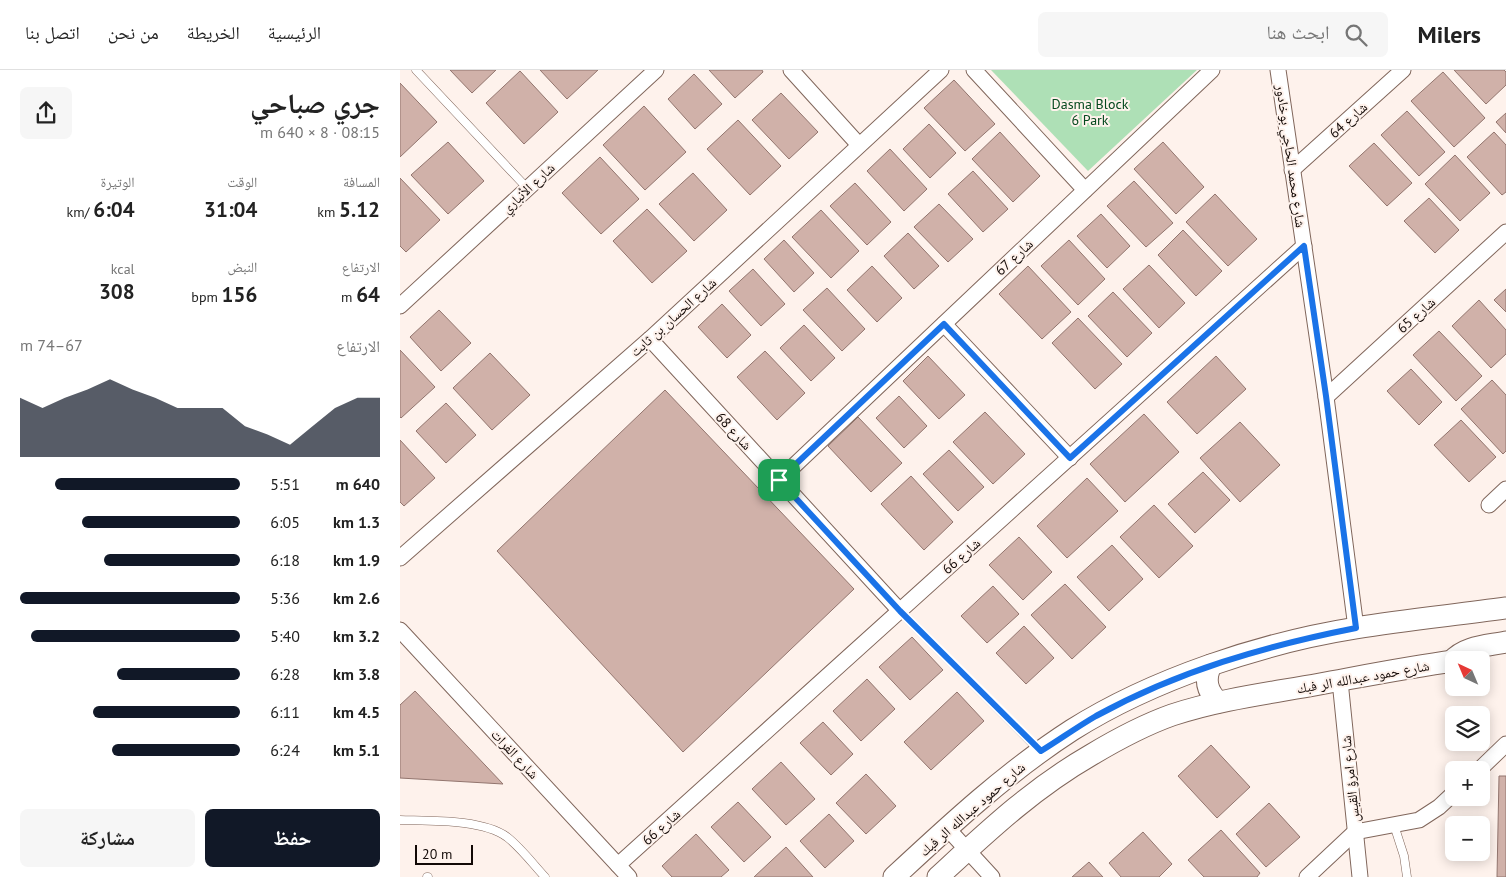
<!DOCTYPE html>
<html lang="ar">
<meta charset="utf-8">
<style>
body{margin:0;font-family:"PT Sans","Noto Naskh Arabic",sans-serif;background:#f6f6f6;color:#222;direction:rtl;height:100vh;display:flex;flex-direction:column;font-size:19px;white-space:nowrap}
*{box-sizing:border-box;margin:0}
p{font-size:16px;color:#767676}
.icon{flex:none;width:28px;height:28px;fill:none;stroke:currentColor;stroke-width:2;stroke-linecap:round;stroke-linejoin:round}
.map{position:relative;flex:1;overflow:hidden;direction:ltr}
.panel{display:flex;flex-direction:column;background:#fff;width:400px}
.panel>*{flex:none}
.needle{width:32px;rotate:316deg}
.controls{position:absolute;left:1045px;top:581px;display:grid;gap:10px}
.controls a{display:grid;place-items:center;width:45px;height:45px;border-radius:8px;background:#fff;box-shadow:0 2px 12px #0003;font-size:25px}
.scale{position:absolute;left:15px;bottom:12px;width:58px;box-sizing:border-box;padding-left:5px;border:2px solid #120906;border-top:0;font-size:14px;line-height:18px;white-space:nowrap;color:#120906;-webkit-text-stroke:4px #fef2ec;paint-order:stroke}
.pin{position:absolute;display:grid;place-items:center;width:42px;height:42px;color:#fff;margin:-21px;border-radius:10px;box-shadow:0 2px 8px #0006}
.round{display:grid;place-items:center;flex:none;width:52px;height:52px;border-radius:8px;background:#f6f6f6}
.summary{display:flex;align-items:center;justify-content:space-between;height:85px;padding:0 20px}
h1{font-size:28px;font-weight:700;line-height:38px}
.metrics{display:grid;grid-template-columns:repeat(3,1fr);gap:8px;height:85px;padding:5px 20px}
.metrics div{display:grid;align-content:center}
.metrics b{font-size:21px;font-weight:700}
.metrics small{font-size:14px;font-weight:400}
.metrics p{font-size:14px}
.chart{height:140px;padding:10px 20px}
.chart p{display:flex;justify-content:space-between}
.chart svg{width:100%;height:90px;margin-top:5px;fill:#111827;opacity:.7}
.cta{display:flex;gap:10px;margin-top:auto;padding:10px 20px}
.cta a{flex:1;height:58px;border-radius:8px;background:#111827;color:#fff;font-size:20px;font-weight:700;line-height:58px;text-align:center}
.cta a+a{background:#f6f6f6;color:#222}
ul{padding:0 20px;list-style:none;font-size:16px}
li{display:grid;grid-template-columns:80px 60px 1fr;align-items:center;height:38px}
li i{height:12px;border-radius:6px;background:#111827}
header{display:flex;align-items:center;gap:30px;box-sizing:border-box;height:70px;padding:0 25px;background:#fff;border-bottom:1px solid #e0e0e0}
header strong{font-size:24px}
nav{display:flex;gap:28px;margin-inline-start:auto;font-size:18px}
.search{width:350px;height:45px;background:#f6f6f6;display:flex;align-items:center;gap:12px;box-sizing:border-box;padding:0 18px;border-radius:8px;color:#767676;font-size:19px}
main{display:flex;flex:1;min-height:0}
.map>svg:first-child{display:block}
</style>
<header>
<strong>Milers</strong>
<div class="search"><svg class="icon" aria-label="search" viewBox="0 0 24 24"><circle cx="10" cy="10" r="6"/><path d="M15 15l6 6"/></svg>ابحث هنا</div>
<nav><a>الرئيسية</a><a>الخريطة</a><a>من نحن</a><a>اتصل بنا</a></nav>
</header>
<main>
<div class="map">
<svg width="1106" height="807" viewBox="0 0 1106 807">
<rect width="100%" height="100%" fill="#fef2ec"/>
<polygon fill="#aee0b6" points="591,0 797,0 688,101"/>
<g fill="#d0b1a9" stroke="#92756e">
<polygon points="50,0 96,0 72,23"/>
<polygon points="140,0 198,0 167,29"/>
<polygon points="309,0 362,0 363,2 335,28"/>
<polygon points="1054,0 1104,0 1106,2 1106,15 1086,34"/>
<polygon points="120,1 158,42 124,74 86,33"/>
<polygon points="1043,2 1085,48 1054,77 1011,31"/>
<polygon points="294,4 322,34 295,59 268,29"/>
<polygon points="554,10 595,54 565,81 524,38"/>
<polygon points="0,13 37,52 0,87"/>
<polygon points="381,23 418,62 389,89 352,50"/>
<polygon points="244,36 286,82 245,120 203,75"/>
<polygon points="1007,41 1045,82 1019,106 981,65"/>
<polygon points="1106,43 1106,63 1096,52"/>
<polygon points="338,50 381,96 350,125 307,79"/>
<polygon points="529,54 556,83 530,108 503,79"/>
<polygon points="600,62 640,106 613,132 572,89"/>
<polygon points="1094,62 1106,75 1106,122 1102,125 1067,87"/>
<polygon points="48,72 84,111 48,144 11,105"/>
<polygon points="763,72 804,117 776,144 734,99"/>
<polygon points="974,73 1012,113 987,136 949,96"/>
<polygon points="490,79 527,119 504,141 467,101"/>
<polygon points="1055,85 1090,123 1060,151 1025,114"/>
<polygon points="200,87 239,129 201,164 162,123"/>
<polygon points="573,101 608,139 583,162 548,124"/>
<polygon points="293,103 327,140 294,171 259,134"/>
<polygon points="0,108 40,150 6,182 0,176"/>
<polygon points="734,111 773,153 746,177 707,136"/>
<polygon points="455,113 491,152 467,175 430,136"/>
<polygon points="815,124 857,169 828,196 786,152"/>
<polygon points="1029,128 1059,160 1035,183 1004,151"/>
<polygon points="539,134 573,169 548,192 514,157"/>
<polygon points="247,139 287,181 252,213 213,171"/>
<polygon points="421,140 459,181 431,208 392,167"/>
<polygon points="701,144 730,176 707,198 677,166"/>
<polygon points="783,160 822,201 796,226 758,185"/>
<polygon points="508,163 539,196 514,219 484,186"/>
<polygon points="384,170 414,203 394,222 364,189"/>
<polygon points="669,170 705,209 678,235 641,196"/>
<polygon points="749,195 785,233 759,258 723,219"/>
<polygon points="472,196 502,228 477,252 447,220"/>
<polygon points="628,196 671,242 642,269 599,224"/>
<polygon points="353,199 385,234 361,256 329,221"/>
<polygon points="427,218 465,259 442,281 403,240"/>
<polygon points="1106,219 1106,242 1094,230"/>
<polygon points="713,222 752,263 727,287 688,246"/>
<polygon points="1079,230 1106,260 1106,284 1091,298 1052,256"/>
<polygon points="322,234 351,265 327,288 298,257"/>
<polygon points="39,240 71,273 41,301 10,267"/>
<polygon points="678,248 722,294 695,319 652,273"/>
<polygon points="404,255 435,288 411,311 380,278"/>
<polygon points="1039,261 1082,306 1056,331 1013,285"/>
<polygon points="0,280 35,317 1,348 0,347"/>
<polygon points="365,281 405,323 377,350 337,307"/>
<polygon points="90,283 130,325 92,360 53,318"/>
<polygon points="528,286 565,325 539,349 503,311"/>
<polygon points="816,286 846,319 797,364 767,332"/>
<polygon points="1011,299 1042,332 1019,355 987,321"/>
<polygon points="1092,310 1106,325 1106,381 1103,384 1061,339"/>
<polygon points="265,320 454,519 283,682 97,481"/>
<polygon points="499,326 527,356 504,378 476,348"/>
<polygon points="46,333 76,365 46,393 16,361"/>
<polygon points="585,342 625,384 593,414 553,372"/>
<polygon points="744,344 779,382 725,432 690,394"/>
<polygon points="458,347 502,393 471,422 428,376"/>
<polygon points="1061,350 1096,387 1069,412 1034,375"/>
<polygon points="840,352 880,395 840,432 800,388"/>
<polygon points="0,370 35,408 4,436 0,432"/>
<polygon points="549,380 584,417 558,441 523,404"/>
<polygon points="803,402 830,430 795,463 768,434"/>
<polygon points="511,406 553,452 524,480 481,434"/>
<polygon points="687,408 718,441 667,488 637,456"/>
<polygon points="754,435 793,476 759,508 720,467"/>
<polygon points="619,467 652,502 623,530 589,495"/>
<polygon points="712,475 743,509 709,541 677,507"/>
<polygon points="665,514 706,557 672,589 631,545"/>
<polygon points="593,516 619,544 587,573 561,546"/>
<polygon points="624,556 654,588 626,614 596,583"/>
<polygon points="512,567 543,600 510,630 479,597"/>
<polygon points="467,609 495,639 461,671 433,641"/>
<polygon points="15,621 103,714 0,708 0,635"/>
<polygon points="557,622 584,651 531,700 504,672"/>
<polygon points="423,652 453,684 431,705 400,673"/>
<polygon points="811,675 850,717 817,748 778,706"/>
<polygon points="381,692 415,729 386,755 352,719"/>
<polygon points="466,704 496,736 466,764 436,733"/>
<polygon points="1099,706 1106,706 1106,807 1097,807"/>
<polygon points="338,732 371,767 344,792 311,757"/>
<polygon points="869,733 900,767 866,797 836,764"/>
<polygon points="429,744 454,771 425,798 400,771"/>
<polygon points="821,760 860,803 857,807 804,807 788,790"/>
<polygon points="743,762 772,794 759,807 721,807 709,793"/>
<polygon points="296,764 329,800 321,807 272,807 262,796"/>
<polygon points="386,777 413,807 354,807"/>
<polygon points="689,792 703,807 672,807"/>
</g>
<g fill="none" stroke-linecap="round" stroke-linejoin="round">
<defs>
<g id="lane">
<polyline points="16,0 128,119"/>
<polyline points="500,541 640,681"/>
<path d="M0,750c30,1 82,-1 107,17 14,11 26,27 38,40"/>
<polyline points="994,755 1004,786 1007,807"/>
<polyline points="27,807 28,807"/>
</g>
<g id="street">
<polyline points="391,0 459,75"/>
<polyline points="574,0 685,120"/>
<polyline points="878,0 926,327 956,558"/>
<polyline points="892,100 1003,0"/>
<polyline points="0,236 256,0"/>
<polyline points="544,254 670,388"/>
<polyline points="250,269 500,541"/>
<polyline points="926,327 1106,162"/>
<polyline points="379,410 812,0"/>
<polyline points="1089,435 1106,419"/>
<polyline points="0,488 250,269 541,0"/>
<polyline points="0,560 229,807"/>
<polyline points="940,611 960,807"/>
<polyline points="1079,700 1106,674"/>
<polyline points="547,758 592,807"/>
<polyline points="218,795 904,176"/>
<polyline points="907,807 955,762 1019,750 1039,737 1054,723"/>
</g>
<g id="secondary">
<path d="M1052,591c13,-15 35,-15 54,-19"/>
<path d="M811,595c-7,15 -4,26 7,37"/>
<path d="M494,807c57,-53 113,-105 178,-147 81,-51 190,-87 284,-102 49,-8 100,-13 150,-20"/>
<path d="M538,807c49,-45 94,-88 153,-122 25,-15 53,-30 81,-40 48,-16 99,-22 148,-31 44,-8 89,-17 134,-23"/>
</g>
</defs>
<use href="#lane" stroke="#80665b" stroke-width="9"/>
<use href="#street" stroke="#80665b" stroke-width="17"/>
<use href="#secondary" stroke="#80665b" stroke-width="23"/>
<use href="#lane" stroke="#fff" stroke-width="8"/>
<use href="#street" stroke="#fff" stroke-width="15"/>
<use href="#secondary" stroke="#fff" stroke-width="21"/>
</g>
<g fill="none" stroke-linecap="round" stroke-linejoin="round">
<defs>
<path id="route" d="M904,176l22,150 30,232c-91,18 -178,43 -260,88 -19,11 -37,24 -55,35l-141,-140 -121,-131 165,-156 126,134z"/>
</defs>
<use href="#route" stroke="#fff" stroke-width="10"/>
<use href="#route" stroke="#1a73e8" stroke-width="6"/>
</g>
<g text-anchor="middle" stroke-width="4" stroke-linejoin="round" paint-order="stroke">
<g font-size="14" fill="#04481d" stroke="#fef2ec">
<text x="690" y="39">Dasma Block<tspan x="690" dy="16">6 Park</tspan></text>
</g>
<g font-size="14" fill="#120906" stroke="#fef2ec">
<text transform="translate(948 50) rotate(-42)" y="5">شارع 64</text>
<text transform="translate(891 86) rotate(82)" y="5">شارع محمد الحاجي بوخادور</text>
<text transform="translate(128 118) rotate(-43)" y="5">شارع الأنباري</text>
<text transform="translate(614 187) rotate(-43)" y="5">شارع 67</text>
<text transform="translate(1016 245) rotate(-42)" y="5">شارع 65</text>
<text transform="translate(273 247) rotate(-42)" y="5">شارع الحسان بن ثابت</text>
<text transform="translate(334 361) rotate(47)" y="5">شارع 68</text>
<text transform="translate(561 486) rotate(-42)" y="5">شارع 66</text>
<text transform="translate(963 607) rotate(-10)" y="5">شارع حمود عبدالله الر فبك</text>
<text transform="translate(115 684) rotate(47)" y="5">شارع الفرات</text>
<text transform="translate(950 709) rotate(-96)" y="5">شارع امرؤ القيس</text>
<text transform="translate(572 739) rotate(-41)" y="5">شارع حمود عبدالله الر فبك</text>
<text transform="translate(261 757) rotate(-42)" y="5">شارع 66</text>
</g>
</g>
</svg>
<div class="controls">
<a><svg class="needle" viewBox="-14 -14 28 28"><path d="M0-13l5 13h-10z" fill="#e53935"/><path d="M0 13l5-13h-10z" fill="#767676"/></svg></a>
<a><svg class="icon" aria-label="layers" viewBox="0 0 24 24"><path d="M12 4l9 5-9 5-9-5zM3 14l9 5 9-5"/></svg></a>
<a>+</a>
<a>−</a>
</div>
<div class="scale">20 m</div>
<div class="pin" style="left:379px;top:410px;background:#1e9e55"><svg class="icon" aria-label="arrive" viewBox="0 0 24 24"><path d="M6 21V4h12l-3 4 3 4H6"/></svg></div>
</div>
<section class="panel">
<div class="summary"><div><h1>جري صباحي</h1><p>08:15 · 8 × 640 m</p></div><a class="round"><svg class="icon" aria-label="share" viewBox="0 0 24 24"><path d="M12 15V3M7 8l5-5 5 5M5 13v7h14v-7"/></svg></a></div>
<div class="metrics">
<div><p>المسافة</p><b>5.12<small> km</small></b></div>
<div><p>الوقت</p><b>31:04</b></div>
<div><p>الوتيرة</p><b>6:04<small> /km</small></b></div>
</div>
<div class="metrics">
<div><p>الارتفاع</p><b>64<small> m</small></b></div>
<div><p>النبض</p><b>156<small> bpm</small></b></div>
<div><p>kcal</p><b>308</b></div>
</div>
<div class="chart"><p><span>الارتفاع</span>67–74 m</p>
<svg viewBox="0 0 160 44" preserveAspectRatio="none"><path d="M0 44V15L10 20L20 15L30 11L40 6L50 11L60 15L70 20L80 20L90 20L100 29L110 33L120 38L130 29L140 20L150 15L160 15V44z"/></svg>
</div>
<ul>
<li><b>640 m</b>5:51<i style="width:84%"></i></li>
<li><b>1.3 km</b>6:05<i style="width:72%"></i></li>
<li><b>1.9 km</b>6:18<i style="width:62%"></i></li>
<li><b>2.6 km</b>5:36<i style="width:100%"></i></li>
<li><b>3.2 km</b>5:40<i style="width:95%"></i></li>
<li><b>3.8 km</b>6:28<i style="width:56%"></i></li>
<li><b>4.5 km</b>6:11<i style="width:67%"></i></li>
<li><b>5.1 km</b>6:24<i style="width:58%"></i></li>
</ul>
<div class="cta"><a>حفظ</a><a>مشاركة</a></div>
</section>
</main>
